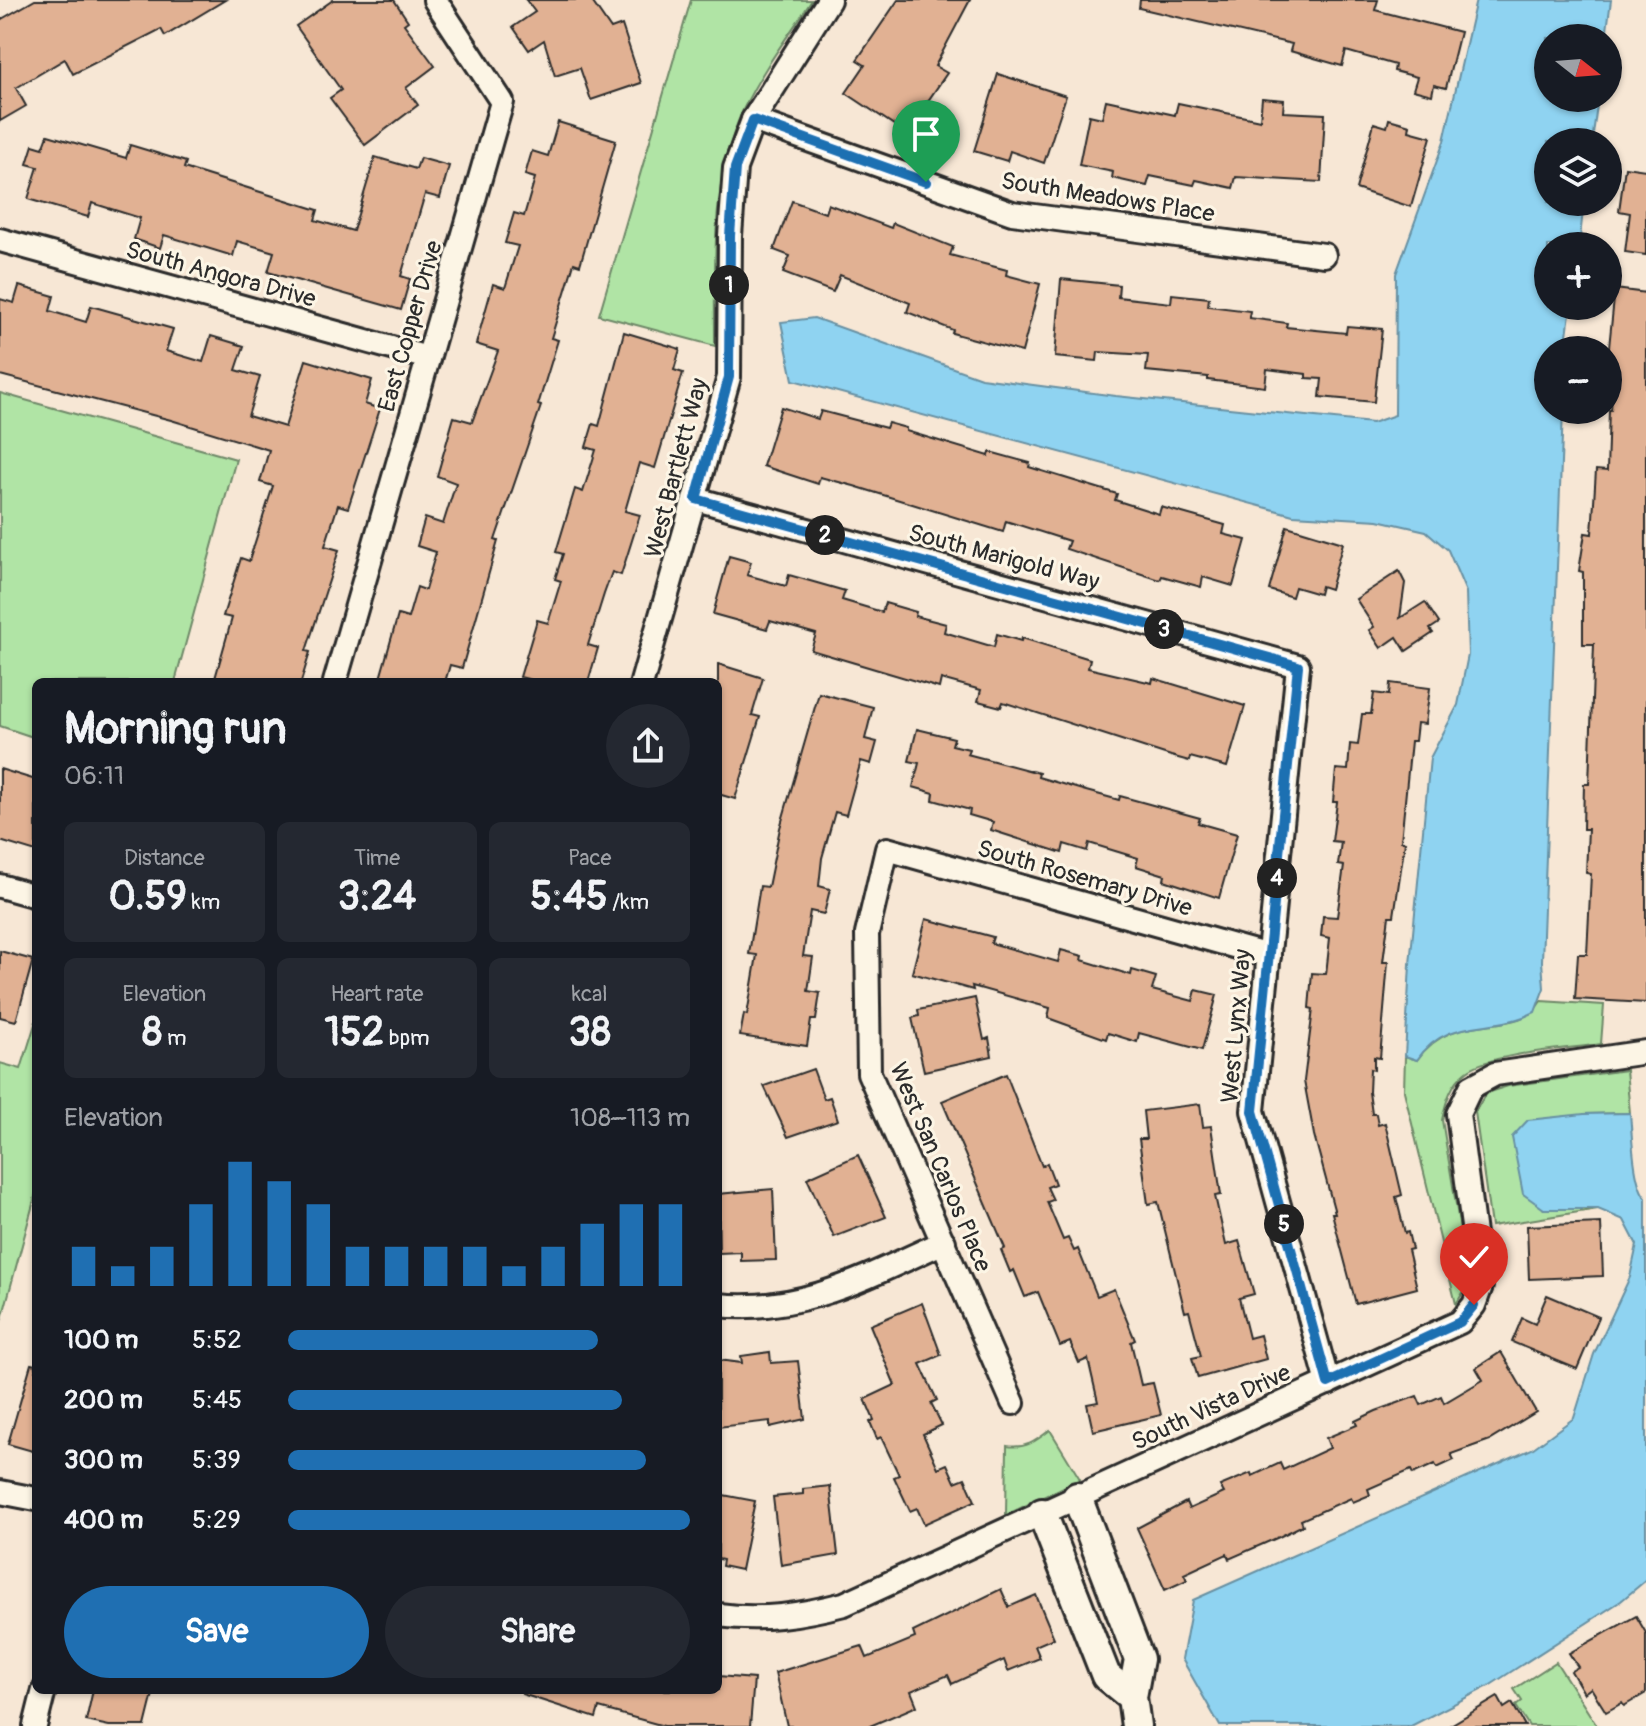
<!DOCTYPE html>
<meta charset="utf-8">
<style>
body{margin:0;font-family:Pangolin,sans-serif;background:#242831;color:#f1f3f6;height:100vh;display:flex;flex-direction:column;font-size:30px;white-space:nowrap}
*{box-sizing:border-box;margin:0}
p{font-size:26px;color:#9ea1a6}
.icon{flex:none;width:44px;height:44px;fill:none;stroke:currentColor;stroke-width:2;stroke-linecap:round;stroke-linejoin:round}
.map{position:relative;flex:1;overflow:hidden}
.sheet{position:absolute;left:32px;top:678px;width:690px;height:1016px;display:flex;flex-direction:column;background:#171b24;border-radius:12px;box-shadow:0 2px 6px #0004}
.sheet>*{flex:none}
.needle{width:52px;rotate:107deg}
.buttons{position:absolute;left:1534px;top:24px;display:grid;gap:16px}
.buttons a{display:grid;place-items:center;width:88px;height:88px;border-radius:50%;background:#171b24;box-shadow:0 2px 6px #0004;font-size:40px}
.pin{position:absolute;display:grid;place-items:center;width:68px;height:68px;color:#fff;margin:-82px -34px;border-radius:50% 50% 50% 0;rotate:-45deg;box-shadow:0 0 8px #0007}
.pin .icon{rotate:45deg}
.km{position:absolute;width:40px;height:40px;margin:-20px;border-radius:50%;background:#222;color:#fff;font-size:22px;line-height:40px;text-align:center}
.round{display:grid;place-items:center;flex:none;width:84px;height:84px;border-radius:42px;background:#242831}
.summary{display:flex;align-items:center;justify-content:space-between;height:136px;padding:0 32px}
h1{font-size:44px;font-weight:700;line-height:60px}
.metrics{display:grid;grid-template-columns:repeat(3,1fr);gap:12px;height:136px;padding:8px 32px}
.metrics div{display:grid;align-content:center;border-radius:12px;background:#242831;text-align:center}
.metrics b{font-size:40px;font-weight:700}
.metrics small{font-size:22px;font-weight:400}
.metrics p{font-size:22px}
.chart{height:224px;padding:16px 32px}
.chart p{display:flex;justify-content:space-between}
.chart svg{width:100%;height:144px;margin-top:8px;stroke:#1f6fb2;stroke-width:6}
.cta{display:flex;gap:16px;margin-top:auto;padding:16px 32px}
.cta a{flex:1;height:92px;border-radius:48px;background:#1f6fb2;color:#fff;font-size:32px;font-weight:700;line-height:92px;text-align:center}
.cta a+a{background:#242831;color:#f1f3f6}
ul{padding:0 32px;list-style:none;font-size:26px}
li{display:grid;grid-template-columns:128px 96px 1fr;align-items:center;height:60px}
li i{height:20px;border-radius:10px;background:#1f6fb2}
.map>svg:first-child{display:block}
</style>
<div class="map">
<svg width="1646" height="1726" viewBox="0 0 1646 1726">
<rect width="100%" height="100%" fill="#f7e7d5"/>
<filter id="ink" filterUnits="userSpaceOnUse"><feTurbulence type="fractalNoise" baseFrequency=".0125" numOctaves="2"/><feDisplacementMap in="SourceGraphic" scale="16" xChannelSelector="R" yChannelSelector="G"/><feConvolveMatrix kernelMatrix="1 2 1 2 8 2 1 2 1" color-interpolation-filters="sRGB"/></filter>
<g filter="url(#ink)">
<g fill="#b0e4a5" stroke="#6e8868" stroke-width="2">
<path d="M691,0h121c-23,35 -51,71 -69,110 -33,72 -28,158 -28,236l-116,-31z"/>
<polygon points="0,393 236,459 175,682 36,682 36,738 0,726"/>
<path d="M1541,1001l63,4 -3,39c-32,5 -110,9 -134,27 -16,12 -21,30 -25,49l27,163 -13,21 -52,-213 1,-35 12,4c37,-54 101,-19 124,-59z"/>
<polygon points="36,1021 36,1193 0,1326 0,1063 21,1069"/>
<polygon points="1626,1070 1630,1113 1584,1114 1544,1209 1598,1209 1491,1226 1475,1112 1486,1093 1508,1086"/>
<path d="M1050,1430l30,49 -74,36 1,-69c19,3 29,-5 43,-16z"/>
<polygon points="1556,1662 1597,1726 1529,1726 1516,1706 1522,1701 1514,1689"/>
</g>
<g fill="#8fd3f1" stroke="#6790a2" stroke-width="2">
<path d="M1476,0h135l-5,38h-58v60h50l-6,44h-44v60h36l-5,44h-31v60h23l-6,44h-17v60h15l-21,551 2,27 -9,24c-42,22 -87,2 -118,48l-12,-4 5,-92 20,-206 28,-53 10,-50 -2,-63 -18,-42 -22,-19 -48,-11 -85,-5 -500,-135 -12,-58 33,-4 167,60 135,18 256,27 23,-8 1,-141 48,-133z"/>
<path d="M1630,1113c2,20 3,72 16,85v382l-25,21 -132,85 -78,40h-191l-38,-67 11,-59 339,-151 42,-31 20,-64 36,-77 7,-32 -13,-25 -26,-11h-54l-21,-15 -11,-57 16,-17 56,-6z"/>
</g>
<g fill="#e1b193" stroke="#2b2b2b" stroke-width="2">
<polygon points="35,0 225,0 165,36 161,29 73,74 65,59 16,88 26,106 0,121 0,20"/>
<polygon points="333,0 394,0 408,21 404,24 435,66 406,88 418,105 365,145 330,98 341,90 296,26"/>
<polygon points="526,0 591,0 611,29 622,25 641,83 591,100 580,68 555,76 544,40 529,50 513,27 535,12"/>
<polygon points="898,0 970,0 935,66 947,73 906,133 846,93 865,65 857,60"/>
<polygon points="1140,0 1378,0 1375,10 1460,32 1446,88 1434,85 1432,95 1413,90 1417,77 1394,71 1395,65 1346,51 1342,66 1290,51 1292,44 1139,8"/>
<polygon points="998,74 1066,96 1044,163 1010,151 1007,161 974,151"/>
<polygon points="1262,98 1284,100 1283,112 1325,114 1321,182 1236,177 1233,188 1196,180 1194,185 1150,176 1147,186 1112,178 1113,172 1079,165 1089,115 1102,118 1106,100 1175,115 1178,103 1260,120"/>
<polygon points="1389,119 1410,125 1409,131 1431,137 1411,207 1356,189 1374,123 1387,127"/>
<polygon points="558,122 616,140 580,265 574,263 551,338 558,340 538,405 541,406 495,540 498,541 462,668 450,665 445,682 379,682 398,615 408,618 417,587 425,590 436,552 417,546 425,518 443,524 456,483 437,476 454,417 472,422 498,351 476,344 493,284 505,288 518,246 505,243 514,213 524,216 535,178 525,175 532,151 548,156"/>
<polygon points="48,135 126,158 130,145 186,162 184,168 318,210 315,220 353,231 375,157 416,169 420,158 449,166 440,198 425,194 401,276 410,279 401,310 268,272 274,252 237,241 233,256 164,235 160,248 134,239 140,218 92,203 88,217 28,199 38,167 27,164 33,145 43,148"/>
<polygon points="1625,167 1646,170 1646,255 1625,252 1630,213 1619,211"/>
<polygon points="792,201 825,213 828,204 891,228 893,223 953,247 950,255 1007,270 1006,275 1040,284 1022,352 952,333 953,330 907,312 910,303 840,275 833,292 783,273 790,256 774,250"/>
<polygon points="1061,279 1119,285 1118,297 1171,303 1172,294 1209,298 1208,306 1250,311 1249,318 1287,323 1286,327 1346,333 1347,326 1382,329 1374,402 1320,397 1322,379 1306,378 1306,374 1267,369 1265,387 1208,380 1208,377 1146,371 1148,355 1098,352 1097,361 1055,357"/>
<polygon points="19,286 54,296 50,311 86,322 91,306 173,329 166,351 203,362 211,336 244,346 236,370 260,377 248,416 285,427 306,360 372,380 365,404 380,409 348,508 338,505 325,546 339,550 306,651 310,652 301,682 214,682 232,618 223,616 241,558 249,561 273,486 260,482 269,450 171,420 0,375 0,299 14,303"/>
<polygon points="1615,289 1646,293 1646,1003 1575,999 1578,954 1587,954 1591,874 1586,873 1588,829 1583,829 1584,784 1589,784 1594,644 1583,644 1583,572 1579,571 1585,533 1592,534 1596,470 1607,471 1609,410 1611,410 1615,364 1608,364 1608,357"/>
<polygon points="624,332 680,349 674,370 683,373 655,468 639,463 625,511 640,515 621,575 612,572 604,594 588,645 598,648 588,682 540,682 520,677 537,620 548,623 561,581 555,579 563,554 556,552 575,489 583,492 596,450 586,447 593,424 599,426"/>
<polygon points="781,407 818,419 821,411 886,428 888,423 906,428 906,431 989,456 990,452 1030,463 1029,467 1117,494 1115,500 1159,514 1161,507 1225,525 1223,534 1246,540 1233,586 1203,577 1201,587 1162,576 1160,580 1066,549 1069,541 1006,521 1003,532 854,486 820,477 818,484 763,466"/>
<polygon points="1287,526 1343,543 1330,589 1321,586 1319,594 1295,587 1292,597 1269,590"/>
<polygon points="729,556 751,562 747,575 786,586 789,575 845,591 842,600 882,612 885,603 916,612 915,616 946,624 944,632 994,647 997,634 1021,641 1022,638 1090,659 1088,668 1152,683 1153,678 1245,706 1227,767 1190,757 1189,761 1171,756 1003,702 1001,707 978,701 981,690 941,679 939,688 811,650 816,634 770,621 767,629 713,614"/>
<polygon points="1399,571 1405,583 1400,618 1425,602 1439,623 1430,629 1433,633 1406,651 1397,637 1381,648 1369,630 1374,627 1356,599"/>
<polygon points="718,664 763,678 752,715 760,717 735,799 718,794"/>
<polygon points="1390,683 1430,688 1425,724 1417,723 1415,741 1411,741 1401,841 1405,842 1394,916 1389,916 1383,962 1388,962 1380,1058 1374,1057 1374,1070 1370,1069 1369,1092 1372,1114 1376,1114 1378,1125 1385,1123 1402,1195 1396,1197 1405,1233 1408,1232 1412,1249 1408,1250 1417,1288 1356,1304 1332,1213 1335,1213 1314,1135 1304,1081 1313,1009 1309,1008 1312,973 1326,974 1330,938 1321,936 1323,916 1337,917 1344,866 1338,865 1341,842 1332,841 1337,802 1333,802 1336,769 1348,770 1350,744 1358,745 1362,714 1371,714 1374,693 1389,695"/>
<polygon points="819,693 873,707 865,739 877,742 871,764 861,761 846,815 835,812 822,858 819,886 830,889 824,914 810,911 803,956 813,957 808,991 820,993 816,1020 811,1020 807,1046 740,1036 744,1014 747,1015 757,955 749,954 760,886 768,887 780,828"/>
<polygon points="917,729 954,738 952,745 969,749 967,754 1039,773 1038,777 1086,791 1119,800 1120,796 1200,818 1198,823 1237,834 1219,898 1164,880 1165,875 1136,866 1138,858 1089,843 1087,851 1064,844 1062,853 991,830 993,822 969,815 970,810 933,800 934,793 913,787 919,763 909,761"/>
<polygon points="0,769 36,780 36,852 0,841"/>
<polygon points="926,919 993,937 991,943 1058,962 1061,950 1083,956 1082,960 1131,975 1132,970 1156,977 1152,990 1193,1001 1196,990 1217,995 1202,1050 1139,1033 1137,1042 1108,1033 1106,1039 1048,1018 1050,1008 972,986 973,990 912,973"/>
<polygon points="0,951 33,960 16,1021 0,1017"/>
<polygon points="975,998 984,1040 989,1038 992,1056 924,1071 912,1018 919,1016 918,1010"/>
<polygon points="813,1069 824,1099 830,1097 838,1120 788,1137 764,1086"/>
<polygon points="1006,1074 1042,1166 1047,1163 1055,1184 1047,1187 1053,1200 1047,1202 1063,1240 1068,1238 1074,1251 1078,1249 1097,1296 1114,1289 1135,1340 1131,1342 1141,1385 1153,1383 1161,1415 1093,1431 1087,1404 1098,1402 1088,1359 1079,1363 1070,1342 1060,1346 1038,1292 1025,1297 1014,1270 1010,1272 1001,1250 1005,1248 942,1101"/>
<polygon points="1200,1104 1203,1127 1211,1126 1221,1195 1215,1196 1226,1245 1239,1241 1254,1294 1239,1298 1249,1338 1260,1335 1266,1359 1198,1378 1192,1358 1201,1356 1189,1311 1185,1312 1158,1202 1148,1204 1139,1139 1146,1139 1143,1111"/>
<polygon points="858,1155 886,1217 834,1237 807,1178"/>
<polygon points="773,1189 776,1260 741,1261 741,1252 719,1253 718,1194"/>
<polygon points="1601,1223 1603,1276 1529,1279 1527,1226"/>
<polygon points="1547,1295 1599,1317 1577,1369 1512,1342 1522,1318 1535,1324"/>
<polygon points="922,1303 941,1355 920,1364 937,1400 931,1403 942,1425 923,1434 938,1468 947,1464 955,1482 965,1478 975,1501 924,1524 917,1508 910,1511 894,1477 899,1475 881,1437 877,1439 870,1422 874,1420 865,1399 895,1385 870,1325"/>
<polygon points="770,1352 771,1363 798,1361 805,1419 770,1427 770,1421 718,1427 718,1360 742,1363 741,1356"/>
<polygon points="1501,1352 1536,1412 1490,1440 1451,1454 1454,1460 1437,1468 1435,1464 1413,1474 1411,1470 1368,1489 1370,1495 1353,1502 1351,1498 1301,1520 1303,1525 1279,1537 1229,1559 1227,1554 1184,1574 1187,1580 1165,1590 1137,1528 1186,1502 1189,1509 1224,1493 1220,1486 1251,1473 1252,1476 1280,1463 1283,1470 1330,1448 1326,1438 1357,1425 1355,1421 1376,1411 1417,1396 1421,1405 1441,1396 1444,1403 1483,1380 1476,1368"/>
<polygon points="31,1364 36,1365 36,1452 8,1444"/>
<polygon points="830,1486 838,1555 781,1565 773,1497 803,1494 803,1489"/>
<polygon points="718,1494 755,1501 741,1570 722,1566 723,1560 718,1559"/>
<polygon points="1001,1589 1009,1607 1036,1595 1054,1638 1035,1646 1040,1658 1008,1671 1004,1660 952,1684 948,1675 911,1691 917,1706 870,1726 787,1726 775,1673 862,1646 867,1658 915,1638 913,1632"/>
<polygon points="1636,1616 1646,1633 1646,1693 1624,1706 1622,1703 1606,1712 1591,1688 1584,1693 1571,1671 1578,1667 1569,1653"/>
<polygon points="718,1676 754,1679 750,1726 664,1726 599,1708 596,1718 522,1694 523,1690 718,1690"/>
<polygon points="93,1690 154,1690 145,1726 109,1726 86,1721"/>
<polygon points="1498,1697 1504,1708 1512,1703 1525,1726 1449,1726"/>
</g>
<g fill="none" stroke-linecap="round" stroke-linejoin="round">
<defs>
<g id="minor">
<polyline points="753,120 1012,213 1324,255"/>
<polyline points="0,240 428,358"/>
<polyline points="696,499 1298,666 1253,1111 1328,1383"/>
<polyline points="335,682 502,102 435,0"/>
<polyline points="642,682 729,377 730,236 735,168 753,120 829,0"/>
<polyline points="0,886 36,896"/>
<path d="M718,1305c84,9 152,-30 226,-63"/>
<polyline points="1013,1403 869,1073 867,934 887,849 1269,956"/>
<polyline points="0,1492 36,1499"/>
<path d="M718,1615c45,6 83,0 126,-11l616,-282 14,-17 7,-19 -23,-172 13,-27 24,-13 151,-22"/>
<polyline points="35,1726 44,1690"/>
</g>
<g id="tertiary">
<polyline points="1077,1497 1139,1659 1132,1697 1136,1726"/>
<polyline points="1042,1513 1106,1676 1132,1697"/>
</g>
</defs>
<use href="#minor" stroke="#2b2b2b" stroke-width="28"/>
<use href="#tertiary" stroke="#2b2b2b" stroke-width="34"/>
<use href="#minor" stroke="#fcf5e5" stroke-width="22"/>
<use href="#tertiary" stroke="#fcf5e5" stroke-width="28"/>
</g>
</g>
<g fill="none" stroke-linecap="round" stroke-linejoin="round" filter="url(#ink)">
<defs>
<polyline id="route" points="926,182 753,120 735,168 730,236 729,377 696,499 1298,666 1253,1111 1328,1383 1460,1322 1474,1305"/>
</defs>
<use href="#route" stroke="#fff" stroke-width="16"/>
<use href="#route" stroke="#1f6fb2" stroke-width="10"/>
</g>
<g text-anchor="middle" stroke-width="6" stroke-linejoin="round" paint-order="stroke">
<g font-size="24" fill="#2b2b2b" stroke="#fcf5e5">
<text transform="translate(1108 197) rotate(9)" y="8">South Meadows Place</text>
<text transform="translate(221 274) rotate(15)" y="8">South Angora Drive</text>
<text transform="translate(410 326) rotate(-74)" y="8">East Copper Drive</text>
<text transform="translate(676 468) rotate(-75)" y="8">West Bartlett Way</text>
<text transform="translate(1004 557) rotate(15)" y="8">South Marigold Way</text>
<text transform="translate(1085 878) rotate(16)" y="8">South Rosemary Drive</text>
<text transform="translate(1236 1026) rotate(-85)" y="8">West Lynx Way</text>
<text transform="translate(941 1167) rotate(67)" y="8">West San Carlos Place</text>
<text transform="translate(1211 1407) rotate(-25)" y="8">South Vista Drive</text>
</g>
</g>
</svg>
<div class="buttons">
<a><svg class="needle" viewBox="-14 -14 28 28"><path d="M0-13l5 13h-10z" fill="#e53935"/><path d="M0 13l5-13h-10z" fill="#9ea1a6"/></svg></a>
<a><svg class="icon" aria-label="layers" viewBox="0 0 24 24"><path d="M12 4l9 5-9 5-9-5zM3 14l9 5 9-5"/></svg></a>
<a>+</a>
<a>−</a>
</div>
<div class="pin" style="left:926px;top:182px;background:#1e9e55"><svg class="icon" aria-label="arrive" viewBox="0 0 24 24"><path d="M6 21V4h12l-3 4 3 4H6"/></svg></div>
<div class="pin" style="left:1474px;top:1305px;background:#d93025"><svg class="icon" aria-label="check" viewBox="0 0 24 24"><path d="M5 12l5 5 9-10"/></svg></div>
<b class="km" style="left:729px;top:285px">1</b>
<b class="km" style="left:825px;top:535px">2</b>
<b class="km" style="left:1164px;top:629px">3</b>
<b class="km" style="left:1277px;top:878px">4</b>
<b class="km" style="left:1284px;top:1224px">5</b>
<section class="sheet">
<div class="summary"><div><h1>Morning run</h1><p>06:11</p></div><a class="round"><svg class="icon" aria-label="share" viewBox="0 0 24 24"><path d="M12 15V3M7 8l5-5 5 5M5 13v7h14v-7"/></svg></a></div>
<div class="metrics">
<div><p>Distance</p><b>0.59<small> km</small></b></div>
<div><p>Time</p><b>3:24</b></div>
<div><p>Pace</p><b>5:45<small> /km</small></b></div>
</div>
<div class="metrics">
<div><p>Elevation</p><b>8<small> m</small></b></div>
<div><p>Heart rate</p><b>152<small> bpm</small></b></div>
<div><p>kcal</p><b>38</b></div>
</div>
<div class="chart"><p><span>Elevation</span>108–113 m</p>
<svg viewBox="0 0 160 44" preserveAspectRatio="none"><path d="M5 44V32M15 44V38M25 44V32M35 44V19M45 44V6M55 44V12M65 44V19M75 44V32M85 44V32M95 44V32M105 44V32M115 44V38M125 44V32M135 44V25M145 44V19M155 44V19"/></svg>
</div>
<ul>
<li><b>100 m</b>5:52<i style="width:77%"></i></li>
<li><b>200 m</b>5:45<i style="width:83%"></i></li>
<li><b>300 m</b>5:39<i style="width:89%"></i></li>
<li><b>400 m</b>5:29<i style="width:100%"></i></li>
</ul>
<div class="cta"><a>Save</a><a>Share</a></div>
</section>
</div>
